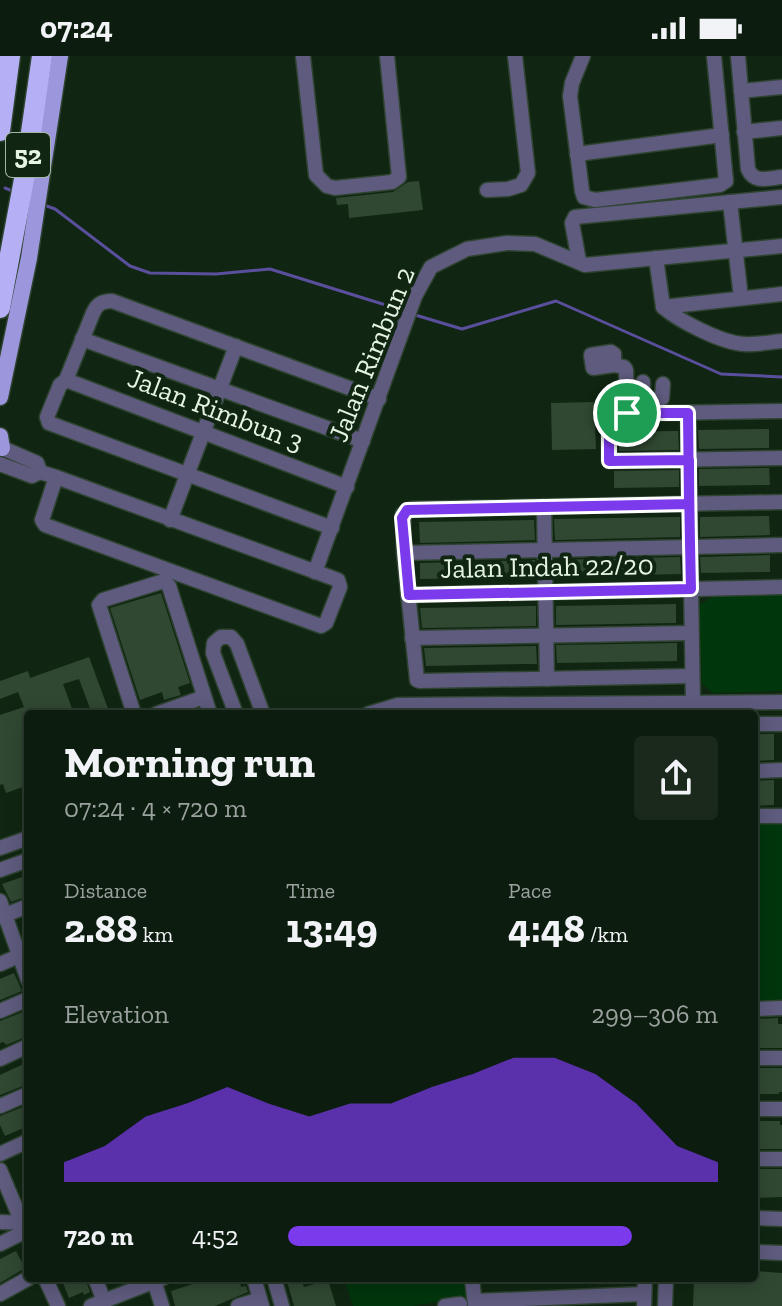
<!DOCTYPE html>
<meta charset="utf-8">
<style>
body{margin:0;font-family:"Zilla Slab",serif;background:#1a291c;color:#f1f3f6;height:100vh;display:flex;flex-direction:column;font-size:30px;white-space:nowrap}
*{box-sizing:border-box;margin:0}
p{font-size:26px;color:#9aa19e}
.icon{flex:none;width:44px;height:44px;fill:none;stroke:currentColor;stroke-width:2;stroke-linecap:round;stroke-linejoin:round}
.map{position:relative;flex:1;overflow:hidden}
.side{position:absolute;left:24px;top:654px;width:734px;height:572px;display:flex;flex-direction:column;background:#0c1c0e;border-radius:8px;box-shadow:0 4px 20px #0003,0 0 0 2px #2c3a2e}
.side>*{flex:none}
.pin{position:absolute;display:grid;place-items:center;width:68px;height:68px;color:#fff;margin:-34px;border:4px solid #fff;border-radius:50%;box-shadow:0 2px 8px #0007}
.round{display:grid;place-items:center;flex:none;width:84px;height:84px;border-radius:8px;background:#1a291c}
.overview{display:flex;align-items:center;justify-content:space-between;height:136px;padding:0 40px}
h1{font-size:44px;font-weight:800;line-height:60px}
.figures{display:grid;grid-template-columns:repeat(3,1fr);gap:12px;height:136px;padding:8px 40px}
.figures div{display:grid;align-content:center}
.figures b{font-size:40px;font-weight:800}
.figures small{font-size:22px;font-weight:400}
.figures p{font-size:22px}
.chart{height:224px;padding:16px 40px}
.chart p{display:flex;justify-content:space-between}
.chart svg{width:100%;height:144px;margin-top:8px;fill:#7c3aed;opacity:.7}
ul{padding:0 40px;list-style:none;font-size:26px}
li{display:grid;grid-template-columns:128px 96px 1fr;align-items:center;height:60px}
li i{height:20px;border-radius:10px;background:#7c3aed}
.status{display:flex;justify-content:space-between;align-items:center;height:56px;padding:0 40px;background:#0c1c0e;direction:ltr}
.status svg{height:22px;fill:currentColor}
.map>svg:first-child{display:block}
</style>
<div class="status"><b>07:24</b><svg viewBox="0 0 49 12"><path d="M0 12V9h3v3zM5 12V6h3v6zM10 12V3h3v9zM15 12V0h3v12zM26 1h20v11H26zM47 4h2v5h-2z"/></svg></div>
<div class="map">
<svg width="782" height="1250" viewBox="0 0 782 1250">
<rect width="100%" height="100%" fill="#102612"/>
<g fill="#00360c">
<polygon points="782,537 782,635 713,637 702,628 699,549 718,538"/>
<polygon points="754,765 782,765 782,946 754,947"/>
<polygon points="344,1222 469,1222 471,1240 413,1250 353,1250"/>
</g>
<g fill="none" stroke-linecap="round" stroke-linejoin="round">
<g stroke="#5a4f9c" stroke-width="3">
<polyline points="5,132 15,136"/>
<polyline points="44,149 55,153 130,210 150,217 216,218 270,213 405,255"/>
<polyline points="412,258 462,273 556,245 721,318 782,321"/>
</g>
</g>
<g fill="#304832">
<polygon points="419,125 423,154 349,162 348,148 337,149 336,142 393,136 408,126"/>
<polygon points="594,346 596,393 552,394 551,347"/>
<polygon points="769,373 769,392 699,393 698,374"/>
<polygon points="673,375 678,375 679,394 619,395 619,376"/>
<polygon points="769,412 770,429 699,430 699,413"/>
<polygon points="679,414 679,431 614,432 614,415"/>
<polygon points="769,460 770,479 700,481 700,461"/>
<polygon points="675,461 680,461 680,481 555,484 554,463"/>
<polygon points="531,464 534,464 535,484 420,487 419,466"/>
<polygon points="770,499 770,516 701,517 700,501"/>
<polygon points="680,501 681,518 555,521 555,504"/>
<polygon points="535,504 535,521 420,523 420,507"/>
<polygon points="161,537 190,627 178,631 181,639 164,644 162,636 140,644 110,552"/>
<polygon points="676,548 676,567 556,569 556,550"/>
<polygon points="531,550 536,550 536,570 422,572 420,552"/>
<polygon points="677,587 677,605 557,607 556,589"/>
<polygon points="536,590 537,608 523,608 426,610 424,592"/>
<polygon points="89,601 110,658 92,658 79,623 63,628 74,658 28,658 28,729 6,737 3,728 0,729 0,659 24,651 18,636 0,643 0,625 28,615 30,622"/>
<polygon points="754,678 774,678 774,704 754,705"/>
<polygon points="774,724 774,749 754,750 754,725"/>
<polygon points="28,819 28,840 11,846 2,828"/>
<polygon points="14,917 22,935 0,944 0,923"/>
<polygon points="28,954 28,980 6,989 4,986 0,987 0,965"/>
<polygon points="778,962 778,968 782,968 782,992 754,992 754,963"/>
<polygon points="28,1006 28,1028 0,1039 0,1019"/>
<polygon points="754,1012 782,1012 782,1036 779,1036 779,1038 754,1038"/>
<polygon points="28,1049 28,1070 5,1080 0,1069 0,1060"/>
<polygon points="754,1065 780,1065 780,1069 782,1069 782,1093 754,1093"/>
<polygon points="754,1113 782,1113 782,1141 754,1142"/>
<polygon points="16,1195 25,1212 0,1227 0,1203"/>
<polygon points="754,1215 782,1217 782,1250 693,1250 694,1222 754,1222"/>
<polygon points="61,1222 85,1222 90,1236 84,1239 83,1236 69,1242"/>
<polygon points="212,1222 239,1222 241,1231 246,1230 248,1236 215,1250 175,1250 171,1235"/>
<polygon points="286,1222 301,1222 304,1231 328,1224 336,1250 294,1250"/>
</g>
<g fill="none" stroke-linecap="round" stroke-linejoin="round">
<defs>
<g id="minor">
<polyline points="303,0 316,119 327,130 335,132 392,126 399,121 387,0"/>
<polyline points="583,0 572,27 570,40 582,135 584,141 595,144 720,129 726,125 714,0"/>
<path d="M738,0l10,113c6,15 21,9 34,8"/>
<polyline points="741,35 782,31"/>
<polyline points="744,76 782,72"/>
<polyline points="577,98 722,79"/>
<polyline points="487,134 508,133 521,129 528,117 515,0"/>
<polyline points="730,146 741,242"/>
<path d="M656,202l7,49c16,14 59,36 81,37 12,1 26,-2 38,-3"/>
<polyline points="579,205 572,167 575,161 782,141"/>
<polyline points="663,251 782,238"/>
<polyline points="82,283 363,385"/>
<polyline points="614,309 593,312 591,299 611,296 614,298 614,309 624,311 626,314 627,357"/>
<polyline points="66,324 347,431"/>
<polyline points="643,326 643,344"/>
<polyline points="782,355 609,358 609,405 782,402"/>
<polyline points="638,357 639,346 643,344 662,342 663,328"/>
<polyline points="688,357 693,647"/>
<polyline points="0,391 37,407 40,416"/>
<polyline points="0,408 32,420 40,416 56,421 338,524 340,531 326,567 321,570 45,469 42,464 56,421"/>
<polyline points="544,450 547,623"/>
<polyline points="170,464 236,290"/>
<path d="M332,472l-283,-105 -2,-6 13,-32 6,-5 27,-67c4,-9 9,-12 19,-12l267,98"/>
<polyline points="404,497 782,489"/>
<polyline points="315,516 415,240 431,211 467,193 507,187 535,188 585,209 782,190"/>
<polyline points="409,539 782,531"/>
<polyline points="412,582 691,577"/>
<polyline points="692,620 420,625 417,624 404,497 403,458 412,453 782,446"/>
<polyline points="134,658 99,549 103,544 164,525 169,530 210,658"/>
<polyline points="156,658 204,641"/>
<polyline points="236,658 213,597 214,587 221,581 231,581 237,588 263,658"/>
<polyline points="368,658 398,649 782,646"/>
<polyline points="754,668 782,668"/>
<polyline points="754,715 782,714"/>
<polyline points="754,760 782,760"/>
<polyline points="0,792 28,782"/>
<polyline points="0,814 28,804"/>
<polyline points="0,845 28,924"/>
<polyline points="0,861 28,850"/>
<polyline points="0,908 28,896"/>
<polyline points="754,953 782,952"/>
<polyline points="0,955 28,943"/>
<polyline points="754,1002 782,1002"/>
<polyline points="0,1003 28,990"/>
<polyline points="0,1050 28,1038"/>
<polyline points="754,1053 782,1053"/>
<polyline points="0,1098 28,1085"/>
<polyline points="754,1103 782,1103"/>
<polyline points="0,1114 28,1181"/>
<polyline points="754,1162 782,1163"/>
<polyline points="0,1166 28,1167"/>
<polyline points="0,1188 26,1175"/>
<polyline points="754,1196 782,1197"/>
<polyline points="45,1222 58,1250"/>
<polyline points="95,1222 104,1245"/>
<polyline points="254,1222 262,1250"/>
<polyline points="274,1222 282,1250"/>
<polyline points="472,1222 475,1250"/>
<polyline points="154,1225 162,1250"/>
<polyline points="0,1238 29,1222"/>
<polyline points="475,1245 644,1238"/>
<polyline points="91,1250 163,1222"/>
<polyline points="238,1250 260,1243"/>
<polyline points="445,1250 460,1248"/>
<polyline points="644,1250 645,1222"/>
<polyline points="665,1250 666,1222"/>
</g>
<g id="major">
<polyline points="0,341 29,202 60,0"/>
<polyline points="0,380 2,392"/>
</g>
<g id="highway">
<polyline points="0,75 10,0"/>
<polyline points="0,252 25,118 42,0"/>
</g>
</defs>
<use href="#minor" stroke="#2e4330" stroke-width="17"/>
<use href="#major" stroke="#2e4330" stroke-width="19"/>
<use href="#highway" stroke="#2e4330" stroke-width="23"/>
<use href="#minor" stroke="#5e5b7e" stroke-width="14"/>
<use href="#major" stroke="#9c96dd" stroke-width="16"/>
<use href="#highway" stroke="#b5b0f5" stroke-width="20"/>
</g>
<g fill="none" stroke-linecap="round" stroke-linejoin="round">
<defs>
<path id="route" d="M627,357h61l1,91 -282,6 -5,8 7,77 282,-6c-1,-43 -2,-86 -2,-129l-80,1v-47l18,-1"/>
</defs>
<use href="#route" stroke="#fff" stroke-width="16"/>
<use href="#route" stroke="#7c3aed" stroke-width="10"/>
</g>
<g text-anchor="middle" stroke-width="8" stroke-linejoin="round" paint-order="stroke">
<rect fill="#102612" stroke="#a5b6a6" stroke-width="2" x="6" y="77" width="44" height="44" rx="6"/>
<g font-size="26" font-weight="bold" fill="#e5f3e5">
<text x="28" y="108">52</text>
</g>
<g font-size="28" fill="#e5f3e5" stroke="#102612">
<text transform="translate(371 298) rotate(-68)" y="10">Jalan Rimbun 2</text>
<text transform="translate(216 353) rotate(21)" y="10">Jalan Rimbun 3</text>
<text transform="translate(547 510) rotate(-1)" y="10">Jalan Indah 22/20</text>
</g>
</g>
</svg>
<div class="pin" style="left:627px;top:357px;background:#1e9e55"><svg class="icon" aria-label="arrive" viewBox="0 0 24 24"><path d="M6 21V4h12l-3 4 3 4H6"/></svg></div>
<section class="side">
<div class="overview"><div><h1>Morning run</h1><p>07:24 · 4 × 720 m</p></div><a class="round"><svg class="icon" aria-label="share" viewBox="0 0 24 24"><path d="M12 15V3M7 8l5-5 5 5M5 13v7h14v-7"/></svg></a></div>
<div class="figures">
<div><p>Distance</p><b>2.88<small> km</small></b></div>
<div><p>Time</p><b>13:49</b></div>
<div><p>Pace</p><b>4:48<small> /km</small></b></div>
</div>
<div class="chart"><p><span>Elevation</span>299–306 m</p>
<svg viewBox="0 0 160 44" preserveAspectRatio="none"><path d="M0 44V38L10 33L20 24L30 20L40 15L50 20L60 24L70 20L80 20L90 15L100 11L110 6L120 6L130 11L140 20L150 33L160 38V44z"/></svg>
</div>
<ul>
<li><b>720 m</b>4:52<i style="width:80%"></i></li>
</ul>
</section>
</div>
